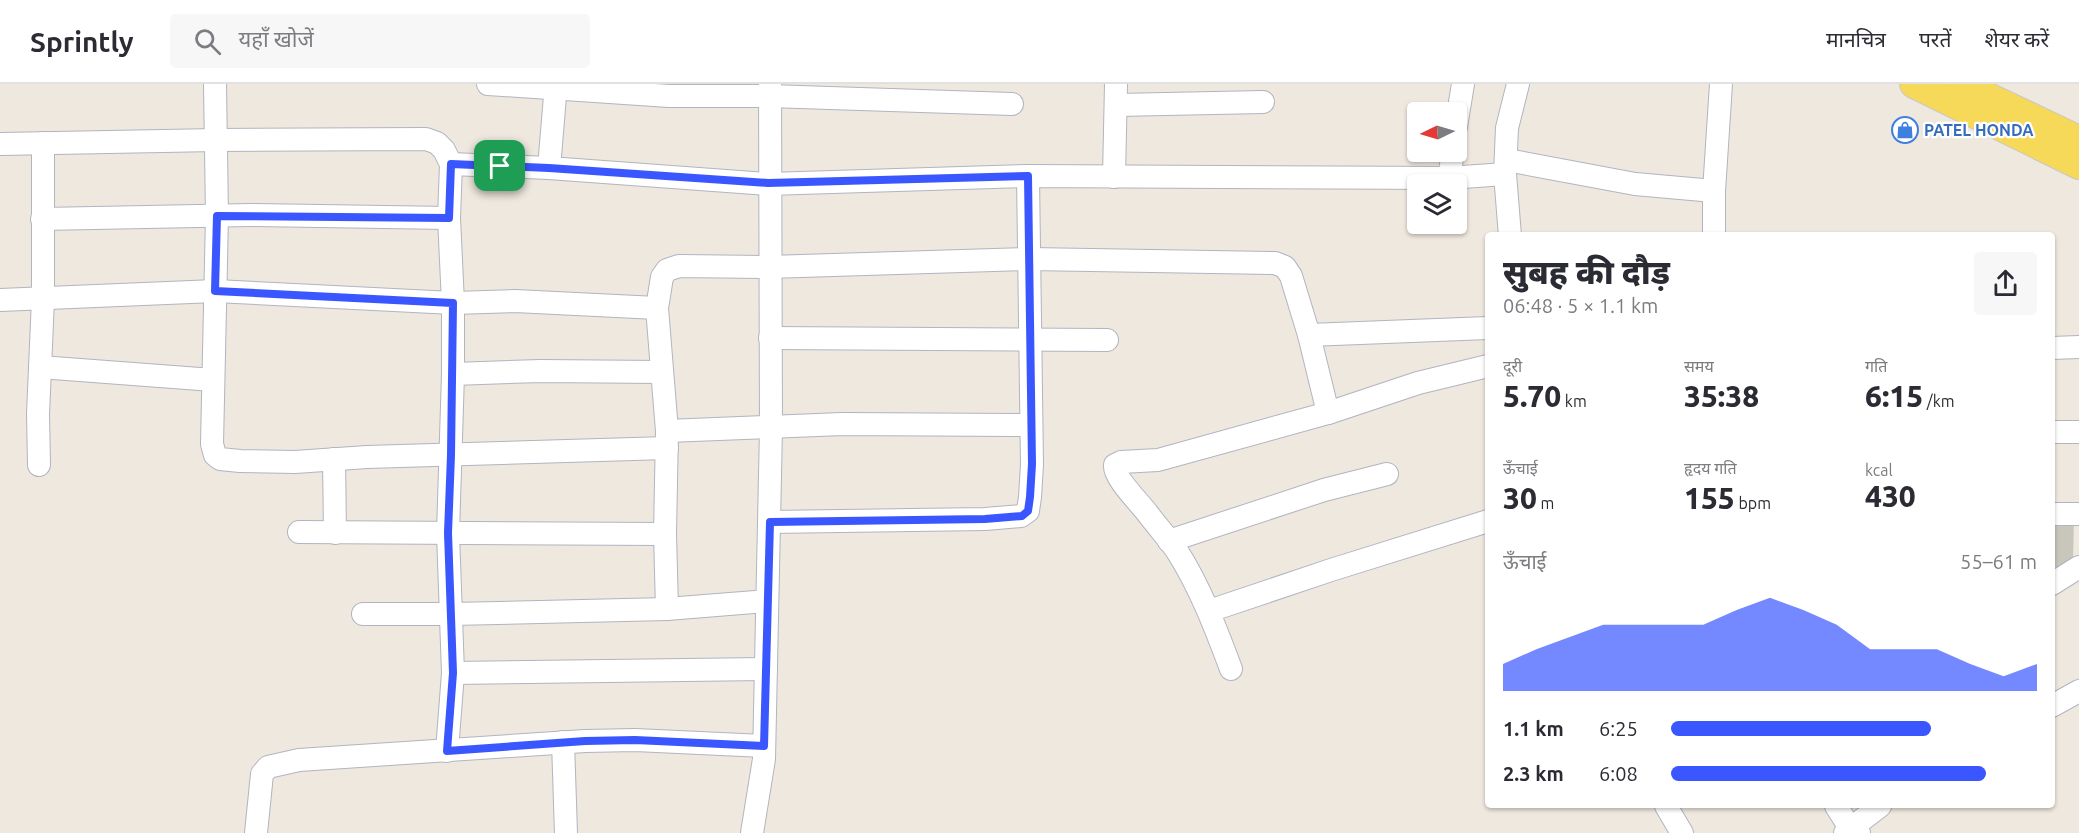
<!DOCTYPE html>
<html lang="hi">
<meta charset="utf-8">
<style>
body{margin:0;font-family:Ubuntu,"Noto Sans Devanagari",sans-serif;background:#f7f7f7;color:#2b2b33;height:100vh;display:flex;flex-direction:column;font-size:22px;white-space:nowrap}
*{box-sizing:border-box;margin:0}
p{font-size:20px;color:#7c7c81}
.icon{flex:none;width:33px;height:33px;fill:none;stroke:currentColor;stroke-width:2;stroke-linecap:round;stroke-linejoin:round}
.map{position:relative;flex:1;overflow:hidden}
.details{position:absolute;left:1485px;top:148px;width:570px;height:576px;display:flex;flex-direction:column;background:#fff;border-radius:6px;box-shadow:0 2px 4px #0004}
.details>*{flex:none}
.needle{width:39px;rotate:265deg}
.controls{position:absolute;left:1407px;top:18px;display:grid;gap:12px}
.controls a{display:grid;place-items:center;width:60px;height:60px;border-radius:6px;background:#fff;box-shadow:0 2px 4px #0004;font-size:30px}
.pin{position:absolute;display:grid;place-items:center;width:51px;height:51px;color:#fff;margin:-26px;border-radius:12px;box-shadow:0 3px 9px #0006}
.round{display:grid;place-items:center;flex:none;width:63px;height:63px;border-radius:6px;background:#f7f7f7}
.summary{display:flex;align-items:center;justify-content:space-between;height:102px;padding:0 18px}
h1{font-size:33px;font-weight:800;line-height:45px}
.figures{display:grid;grid-template-columns:repeat(3,1fr);gap:9px;height:102px;padding:6px 18px}
.figures div{display:grid;align-content:center}
.figures b{font-size:30px;font-weight:800}
.figures small{font-size:16px;font-weight:400}
.figures p{font-size:16px}
.chart{height:168px;padding:12px 18px}
.chart p{display:flex;justify-content:space-between}
.chart svg{width:100%;height:108px;margin-top:6px;fill:#3a57ff;opacity:.7}
ul{padding:0 18px;list-style:none;font-size:20px}
li{display:grid;grid-template-columns:96px 72px 1fr;align-items:center;height:45px}
li i{height:15px;border-radius:8px;background:#3a57ff}
header{display:flex;align-items:center;gap:36px;box-sizing:border-box;height:84px;padding:0 30px;background:#fff;border-bottom:2px solid #e1e1e2}
header strong{font-size:28px}
nav{display:flex;gap:33px;margin-inline-start:auto;font-size:21px}
.search{width:420px;height:54px;background:#f7f7f7;display:flex;align-items:center;gap:15px;box-sizing:border-box;padding:0 21px;border-radius:6px;color:#7c7c81;font-size:22px}
.map>svg:first-child{display:block}
</style>
<header>
<strong>Sprintly</strong>
<div class="search"><svg class="icon" aria-label="search" viewBox="0 0 24 24"><circle cx="10" cy="10" r="6"/><path d="M15 15l6 6"/></svg>यहाँ खोजें</div>
<nav><a>मानचित्र</a><a>परतें</a><a>शेयर करें</a></nav>
</header>
<div class="map">
<svg width="2079" height="749" viewBox="0 0 2079 749">
<rect width="100%" height="100%" fill="#eee8de"/>
<polygon fill="#c9c6bc" points="2074,436 2073,475 2053,486 2052,438"/>
<g fill="none" stroke-linecap="round" stroke-linejoin="round">
<defs>
<g id="minor">
<polyline points="215,0 217,132 212,360 215,371 220,375 240,377 295,378 367,373 667,364"/>
<polyline points="488,0 669,12 769,12 1012,20"/>
<polyline points="1117,21 1263,18"/>
<polyline points="1456,43 1463,0"/>
<polyline points="0,60 217,56 426,55 437,59 444,66 451,80 449,134 453,219 453,290 448,449 453,589 447,667"/>
<polyline points="1453,68 1449,94 1505,90"/>
<polyline points="1507,76 1635,100 1714,107"/>
<polyline points="451,80 549,84 768,100 1028,92 1449,94"/>
<polyline points="549,84 556,0"/>
<polyline points="1114,93 1116,0"/>
<polyline points="42,135 250,131 449,134"/>
<polyline points="1510,152 1505,90 1507,44 1518,0"/>
<polyline points="1714,152 1714,107 1721,0"/>
<polyline points="0,216 215,207 453,219 515,217 657,224"/>
<polyline points="1309,251 1488,244"/>
<polyline points="770,254 1107,256"/>
<polyline points="2052,264 2079,263"/>
<polyline points="40,283 213,296"/>
<polyline points="453,290 540,287 662,288"/>
<polyline points="667,347 842,340 1031,341"/>
<polyline points="2052,348 2079,348"/>
<polyline points="334,375 335,449"/>
<polyline points="39,381 38,330 43,215 43,59"/>
<polyline points="2052,430 2079,430"/>
<polyline points="769,438 985,435 1021,432 1028,427 1030,413 1032,380 1028,92"/>
<polyline points="299,448 665,450"/>
<polyline points="1169,457 1324,406 1387,390"/>
<polyline points="2052,500 2079,483"/>
<polyline points="667,525 665,450 667,347 657,224 662,193 667,186 679,182 769,183 1030,175 1275,179 1285,183 1291,192 1309,251 1328,329"/>
<polyline points="1209,527 1331,486 1488,437"/>
<polyline points="363,530 451,530 667,525 767,517"/>
<path d="M1231,585c-15,-40 -31,-82 -54,-118 -9,-13 -20,-25 -29,-37 -8,-11 -35,-37 -33,-49l6,-3 37,-2 170,-47 90,-30 70,-17"/>
<polyline points="453,589 766,585"/>
<polyline points="2052,622 2079,607"/>
<polyline points="563,658 566,749"/>
<polyline points="1666,722 1682,749"/>
<polyline points="1836,722 1850,744 1859,749"/>
<polyline points="256,749 262,690 268,683 299,676 585,657 635,656 764,662"/>
<polyline points="752,749 764,675 771,344 770,0"/>
<polyline points="1845,749 1880,722"/>
</g>
<g id="major">
<polyline points="1914,0 2079,81"/>
<polyline points="1961,0 2079,56"/>
</g>
</defs>
<use href="#minor" stroke="#b2b4c0" stroke-width="24"/>
<use href="#major" stroke="#c8c8c8" stroke-width="30"/>
<use href="#minor" stroke="#fff" stroke-width="22"/>
<use href="#major" stroke="#f7d95a" stroke-width="28"/>
</g>
<g fill="none" stroke-linecap="round" stroke-linejoin="round">
<defs>
<polygon id="route" points="451,80 549,84 768,99 1028,92 1032,380 1030,413 1028,427 1022,432 985,435 770,438 764,662 635,656 585,657 447,667 453,589 448,449 451,371 453,219 215,207 217,132 449,134"/>
</defs>
<use href="#route" stroke="#fff" stroke-width="12"/>
<use href="#route" stroke="#3a57ff" stroke-width="8"/>
</g>
<defs>
<symbol id="shop-ring" viewBox="-11 -11 22 22"><circle r="9.5" fill="#fff" stroke="#3f7fe0" stroke-width="1.5"/><path d="M-5-2.5h2.3a2.7 3.5 0 0 1 5.4 0H5L5.5 6h-11ZM-1.5-2.5h3a1.5 2.3 0 0 0-3 0Z" fill="#3f7fe0"/></symbol>
</defs>
<g fill-rule="evenodd">
<use href="#shop-ring" x="1890" y="31" width="30" height="30"/>
</g>
<g text-anchor="middle" stroke-width="4.5" stroke-linejoin="round" paint-order="stroke">
<g font-size="16" font-weight="bold" fill="#366cbe" stroke="#fff" text-anchor="start">
<text x="1924" y="52">PATEL HONDA</text>
</g>
</g>
</svg>
<div class="controls">
<a><svg class="needle" viewBox="-14 -14 28 28"><path d="M0-13l5 13h-10z" fill="#e53935"/><path d="M0 13l5-13h-10z" fill="#7c7c81"/></svg></a>
<a><svg class="icon" aria-label="layers" viewBox="0 0 24 24"><path d="M12 4l9 5-9 5-9-5zM3 14l9 5 9-5"/></svg></a>
</div>
<div class="pin" style="left:500px;top:82px;background:#1e9e55"><svg class="icon" aria-label="arrive" viewBox="0 0 24 24"><path d="M6 21V4h12l-3 4 3 4H6"/></svg></div>
<section class="details">
<div class="summary"><div><h1>सुबह की दौड़</h1><p>06:48 · 5 × 1.1 km</p></div><a class="round"><svg class="icon" aria-label="share" viewBox="0 0 24 24"><path d="M12 15V3M7 8l5-5 5 5M5 13v7h14v-7"/></svg></a></div>
<div class="figures">
<div><p>दूरी</p><b>5.70<small> km</small></b></div>
<div><p>समय</p><b>35:38</b></div>
<div><p>गति</p><b>6:15<small> /km</small></b></div>
</div>
<div class="figures">
<div><p>ऊँचाई</p><b>30<small> m</small></b></div>
<div><p>हृदय गति</p><b>155<small> bpm</small></b></div>
<div><p>kcal</p><b>430</b></div>
</div>
<div class="chart"><p><span>ऊँचाई</span>55–61 m</p>
<svg viewBox="0 0 160 44" preserveAspectRatio="none"><path d="M0 44V33L10 27L20 22L30 17L40 17L50 17L60 17L70 11L80 6L90 11L100 17L110 27L120 27L130 27L140 33L150 38L160 33V44z"/></svg>
</div>
<ul>
<li><b>1.1 km</b>6:25<i style="width:71%"></i></li>
<li><b>2.3 km</b>6:08<i style="width:86%"></i></li>
</ul>
</section>
</div>
